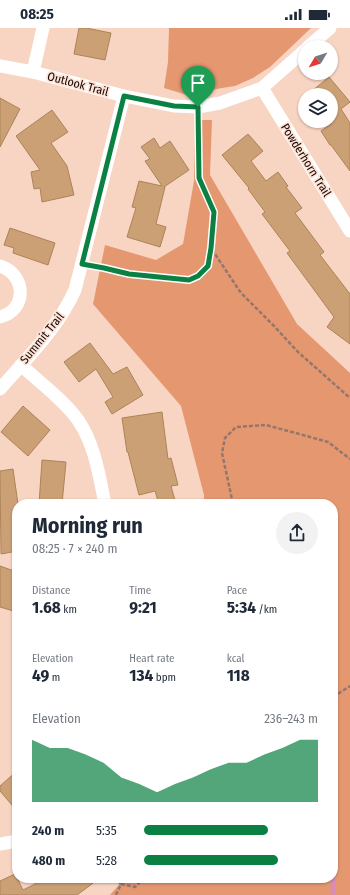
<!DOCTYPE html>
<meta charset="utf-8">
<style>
body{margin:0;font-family:"Fira Sans Condensed",sans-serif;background:#f2f2f3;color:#1f2937;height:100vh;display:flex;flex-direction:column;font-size:15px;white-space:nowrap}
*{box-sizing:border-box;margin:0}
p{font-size:13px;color:#747a83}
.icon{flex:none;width:22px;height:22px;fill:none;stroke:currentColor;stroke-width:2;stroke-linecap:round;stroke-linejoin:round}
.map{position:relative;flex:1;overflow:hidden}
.drawer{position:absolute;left:12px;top:471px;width:326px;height:384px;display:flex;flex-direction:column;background:#fff;border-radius:16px;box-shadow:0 1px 3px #0004}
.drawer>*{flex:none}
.needle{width:26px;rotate:231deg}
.buttons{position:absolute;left:298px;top:12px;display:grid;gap:8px}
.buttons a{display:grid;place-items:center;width:40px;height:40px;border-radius:50%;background:#fff;box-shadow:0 1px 3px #0004;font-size:20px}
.pin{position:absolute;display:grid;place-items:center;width:34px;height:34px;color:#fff;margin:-41px -17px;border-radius:50% 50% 50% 0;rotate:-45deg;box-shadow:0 0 4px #0007}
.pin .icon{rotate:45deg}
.round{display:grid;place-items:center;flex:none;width:42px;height:42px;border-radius:21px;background:#f2f2f3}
.overview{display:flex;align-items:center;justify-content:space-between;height:68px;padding:0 20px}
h1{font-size:22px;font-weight:700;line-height:30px}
.stats{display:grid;grid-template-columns:repeat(3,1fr);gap:6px;height:68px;padding:4px 20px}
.stats div{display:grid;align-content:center}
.stats b{font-size:17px;font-weight:700}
.stats small{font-size:11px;font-weight:400}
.stats p{font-size:11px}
.chart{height:112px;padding:8px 20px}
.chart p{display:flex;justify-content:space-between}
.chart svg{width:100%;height:72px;margin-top:4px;fill:#0b8043;opacity:.7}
ul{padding:0 20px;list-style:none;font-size:13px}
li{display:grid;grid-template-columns:64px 48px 1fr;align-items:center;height:30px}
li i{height:10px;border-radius:5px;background:#0b8043}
.status{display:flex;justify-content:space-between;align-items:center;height:28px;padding:0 20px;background:#fff;direction:ltr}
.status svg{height:11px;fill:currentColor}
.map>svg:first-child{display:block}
</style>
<div class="status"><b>08:25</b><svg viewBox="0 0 49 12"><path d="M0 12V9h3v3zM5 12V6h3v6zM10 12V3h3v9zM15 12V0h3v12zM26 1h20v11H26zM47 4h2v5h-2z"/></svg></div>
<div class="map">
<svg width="350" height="867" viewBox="0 0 350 867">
<rect width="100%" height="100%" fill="#f8d4c3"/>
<g fill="#e59770">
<polygon points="169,0 311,0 270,39 253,50 235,58 222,60 187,67 164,60 168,34"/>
<polygon points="195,92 212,92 210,147 297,296 350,345 350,867 110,867 125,850 333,850 333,476 204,476 204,467 181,378 93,276 105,217 156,232 183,216 194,153"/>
</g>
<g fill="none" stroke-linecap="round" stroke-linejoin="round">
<polyline stroke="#dc8ab6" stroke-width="4.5" points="333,850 333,867"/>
</g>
<g fill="#cba075" stroke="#ac8359">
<polygon points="79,0 86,0 111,5 105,32 74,26"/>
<polygon points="329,49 350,74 341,81 350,95 350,143 331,117 330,117 321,103 331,96 331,67 307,67"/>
<polygon points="0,70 20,81 0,119"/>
<polygon points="52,82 68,104 51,115 67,138 74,167 42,174 40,160 34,161 31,144 40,142 16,108"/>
<polygon points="248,106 263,123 251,133 266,153 278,144 288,158 286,159 302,180 295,185 324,224 320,227 350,266 350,316 327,299 334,289 287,225 290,223 262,186 265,184 248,161 249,160 222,127"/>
<polygon points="154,110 160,120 170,113 189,142 164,159 165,159 156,196 166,199 160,219 127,209 136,180 132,179 139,153 162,158 145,133 150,131 141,119"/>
<polygon points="10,200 55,215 48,237 13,225 14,220 4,217"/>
<polygon points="90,315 113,346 127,339 143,367 112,386 105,374 113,369 96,341 79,354 64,334"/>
<polygon points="23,378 50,402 28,428 1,404"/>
<polygon points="162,384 168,431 171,430 178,457 171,458 176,476 159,476 155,463 139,467 128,424 127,424 122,390"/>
<polygon points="42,432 66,434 62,476 39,476"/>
<polygon points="13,441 18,476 17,476 17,523 1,526 0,443"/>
<polygon points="0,538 17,544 17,584 0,579"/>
<polygon points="17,743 17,783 0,763 0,758"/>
<polygon points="15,846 23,862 47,850 100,850 77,867 0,867 0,853"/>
</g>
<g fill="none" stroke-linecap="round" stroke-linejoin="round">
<g stroke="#93776c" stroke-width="2.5" stroke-dasharray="4 2" stroke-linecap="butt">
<polyline points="198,91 199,151 214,184 211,220"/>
<path d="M95,238l34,8 60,5c19,-7 19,-13 22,-31l30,45 33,33 24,26 52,46"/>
<polyline points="233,476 222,425 225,410 236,399 266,397 303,407 328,414 350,431"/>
<polyline points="333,669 350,658"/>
<polyline points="114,850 121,856"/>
<polyline points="116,867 121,856 135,859 144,850"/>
</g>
<g stroke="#fff" stroke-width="13">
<polyline points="308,19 330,0"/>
<polyline points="0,38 33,44 124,68 174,78 198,79 220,75 262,60 305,22"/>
<polyline points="33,44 43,0"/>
<polyline points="262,60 350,203"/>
<path d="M0,238c26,8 28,44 0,51"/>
<path d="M21,337c19,18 42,34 57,55 17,25 21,55 27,84"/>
<path d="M0,361c27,-31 58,-61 75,-99l49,-194"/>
<polyline points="0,816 17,813"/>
</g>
</g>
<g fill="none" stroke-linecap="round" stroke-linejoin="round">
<defs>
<polygon id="route" points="124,68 174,78 198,79 199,150 214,184 211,220 208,238 198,248 189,252 129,246 104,240 82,236"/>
</defs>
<use href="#route" stroke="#fff" stroke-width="8"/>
<use href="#route" stroke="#0b8043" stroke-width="5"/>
</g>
<g text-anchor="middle" stroke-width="3.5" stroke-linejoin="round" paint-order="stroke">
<g font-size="12" fill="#180601" stroke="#fce4d9">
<text transform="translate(78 56) rotate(15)" y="4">Outlook Trail</text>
<text transform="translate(306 132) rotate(58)" y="4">Powderhorn Trail</text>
<text transform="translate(42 310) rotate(-51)" y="4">Summit Trail</text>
</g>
</g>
</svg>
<div class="buttons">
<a><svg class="needle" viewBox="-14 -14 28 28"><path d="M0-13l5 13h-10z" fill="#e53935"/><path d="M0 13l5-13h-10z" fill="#747a83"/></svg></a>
<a><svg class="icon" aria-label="layers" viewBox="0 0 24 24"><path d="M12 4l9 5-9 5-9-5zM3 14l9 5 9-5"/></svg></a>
</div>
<div class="pin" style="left:198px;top:79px;background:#1e9e55"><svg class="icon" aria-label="arrive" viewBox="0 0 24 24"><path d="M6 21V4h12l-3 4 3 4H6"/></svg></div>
<section class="drawer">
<div class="overview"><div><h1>Morning run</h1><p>08:25 · 7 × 240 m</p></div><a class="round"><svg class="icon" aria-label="share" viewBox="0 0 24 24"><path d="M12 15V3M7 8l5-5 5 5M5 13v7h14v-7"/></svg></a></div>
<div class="stats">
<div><p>Distance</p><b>1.68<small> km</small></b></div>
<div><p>Time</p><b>9:21</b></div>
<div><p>Pace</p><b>5:34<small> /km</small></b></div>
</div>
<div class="stats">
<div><p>Elevation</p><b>49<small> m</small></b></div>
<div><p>Heart rate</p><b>134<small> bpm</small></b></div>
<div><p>kcal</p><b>118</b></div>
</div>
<div class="chart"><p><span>Elevation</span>236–243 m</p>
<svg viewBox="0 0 160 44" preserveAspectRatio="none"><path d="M0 44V6L10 11L20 11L30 15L40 20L50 29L60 33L70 38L80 33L90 29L100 24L110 20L120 20L130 15L140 11L150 6L160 6V44z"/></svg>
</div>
<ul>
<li><b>240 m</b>5:35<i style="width:71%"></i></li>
<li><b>480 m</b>5:28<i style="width:77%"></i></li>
</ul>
</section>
</div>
